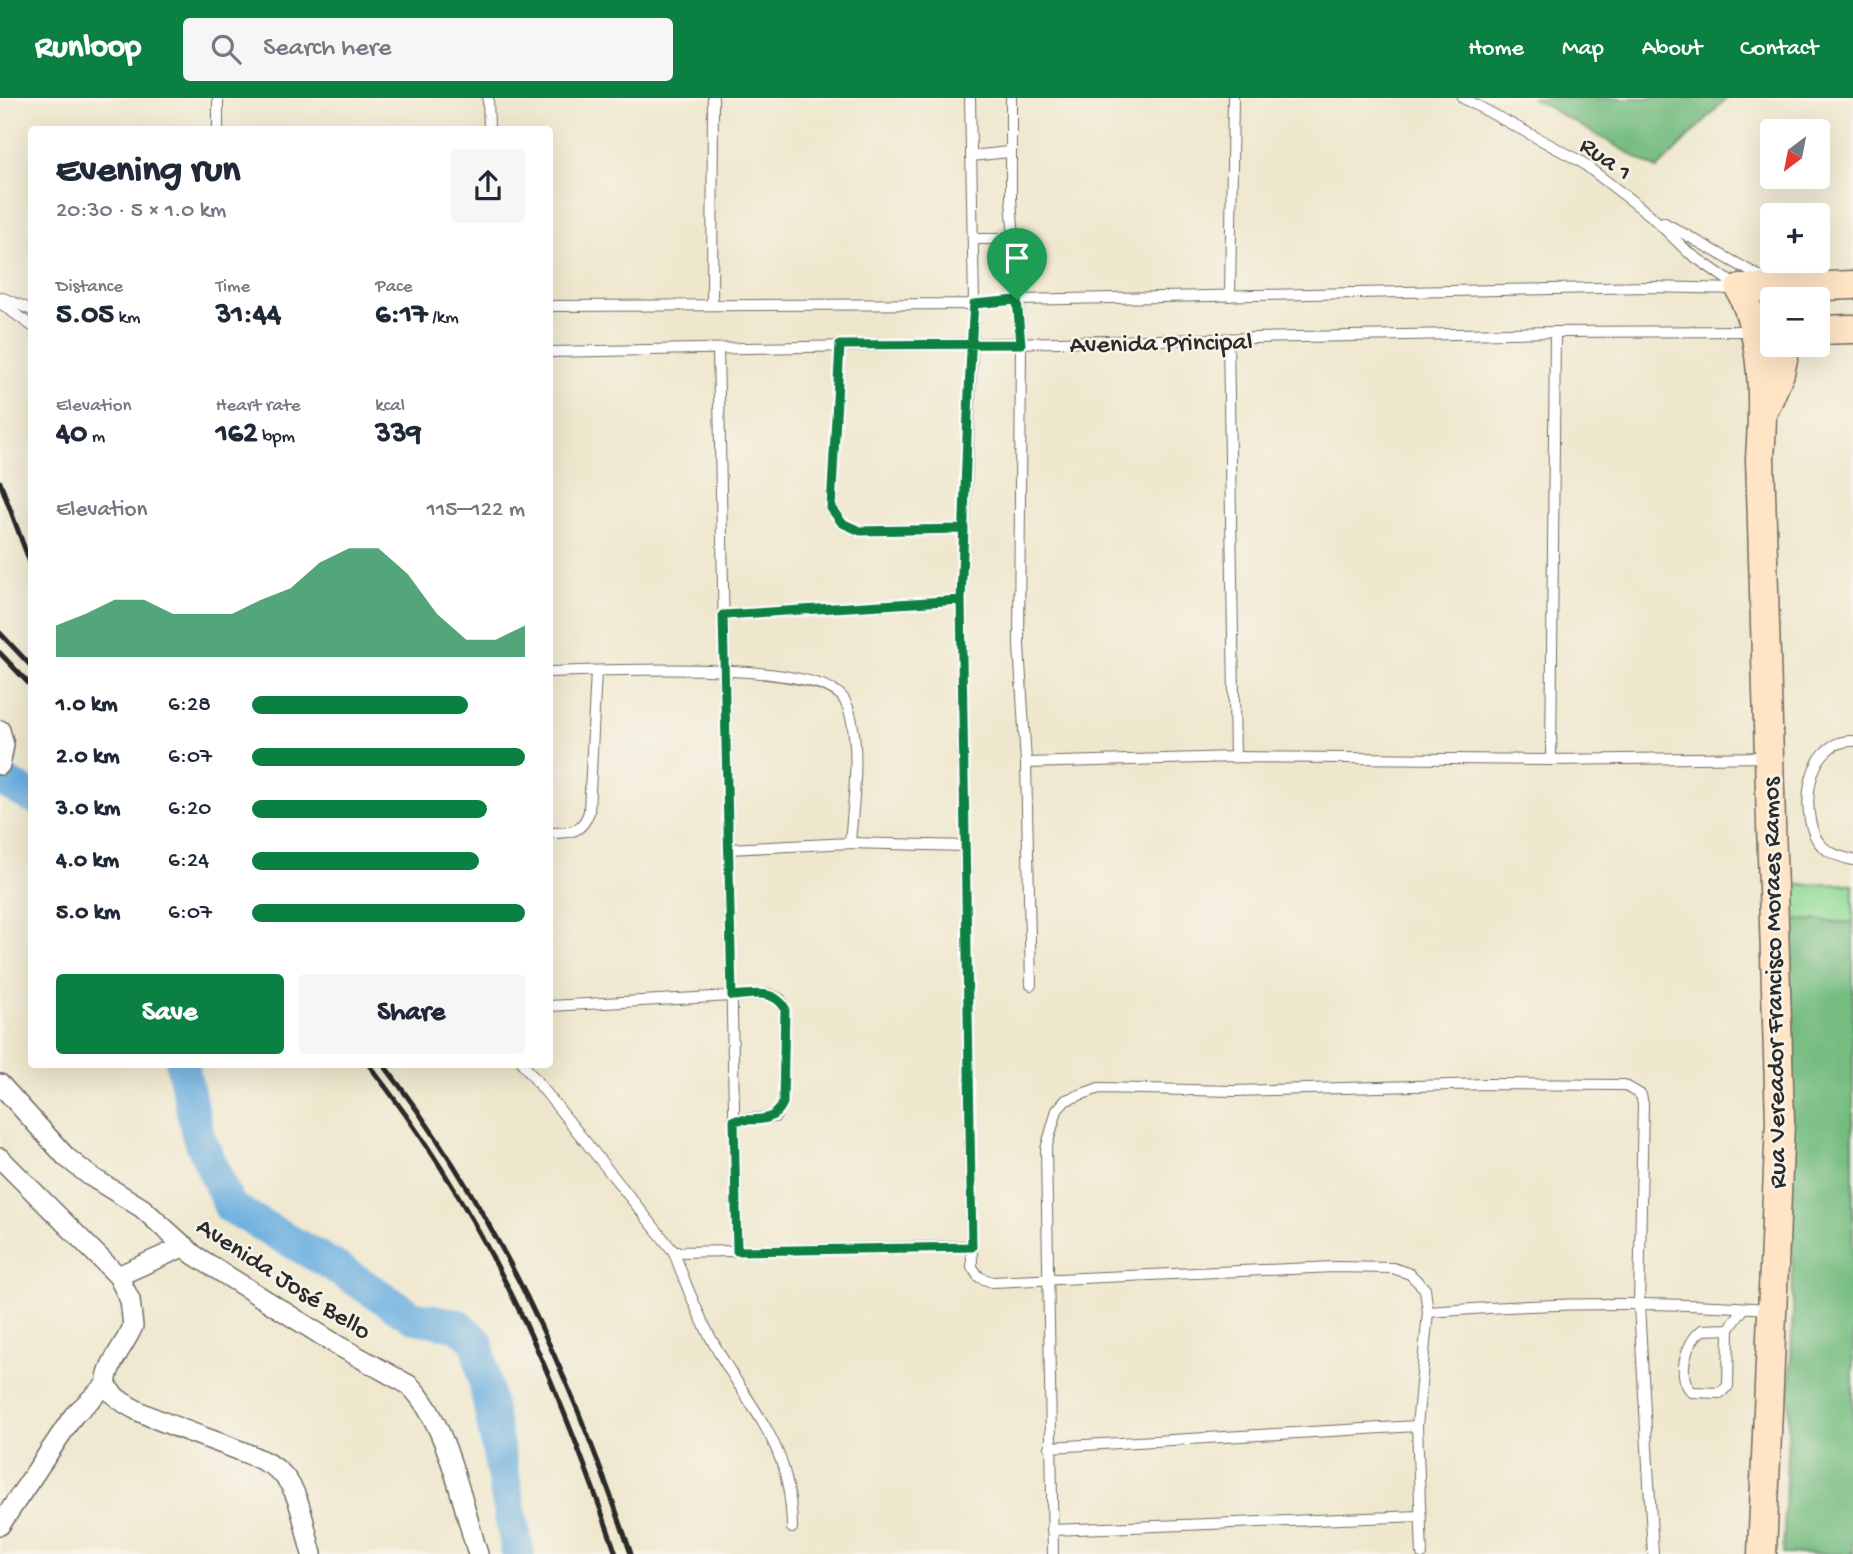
<!DOCTYPE html>
<meta charset="utf-8">
<style>
body{margin:0;font-family:"Gochi Hand",sans-serif;background:#f6f6f7;color:#1f2937;height:100vh;display:flex;flex-direction:column;font-size:26px;white-space:nowrap}
*{box-sizing:border-box;margin:0}
p{font-size:23px;color:#747a83}
.icon{flex:none;width:38px;height:38px;fill:none;stroke:currentColor;stroke-width:2;stroke-linecap:round;stroke-linejoin:round}
.map{position:relative;flex:1;overflow:hidden}
.side{position:absolute;left:28px;top:28px;width:525px;height:942px;display:flex;flex-direction:column;background:#fff;border-radius:7px;box-shadow:0 7px 28px #0002}
.side>*{flex:none}
.needle{width:46px;rotate:212deg}
.tools{position:absolute;left:1760px;top:21px;display:grid;gap:14px}
.tools a{display:grid;place-items:center;width:70px;height:70px;border-radius:7px;background:#fff;box-shadow:0 7px 28px #0002;font-size:35px}
.pin{position:absolute;display:grid;place-items:center;width:60px;height:60px;color:#fff;margin:-72px -30px;border-radius:50% 50% 50% 0;rotate:-45deg;box-shadow:0 0 7px #0007}
.pin .icon{rotate:45deg}
.round{display:grid;place-items:center;flex:none;width:74px;height:74px;border-radius:7px;background:#f6f6f7}
.headline{display:flex;align-items:center;justify-content:space-between;height:119px;padding:0 28px}
h1{font-size:38px;font-weight:800;line-height:52px}
.figures{display:grid;grid-template-columns:repeat(3,1fr);gap:10px;height:119px;padding:7px 28px}
.figures div{display:grid;align-content:center}
.figures b{font-size:30px;font-weight:800}
.figures small{font-size:19px;font-weight:400}
.figures p{font-size:19px}
.chart{height:196px;padding:14px 28px}
.chart p{display:flex;justify-content:space-between}
.chart svg{width:100%;height:126px;margin-top:7px;fill:#0b8043;opacity:.7}
.cta{display:flex;gap:14px;margin-top:auto;padding:14px 28px}
.cta a{flex:1;height:80px;border-radius:7px;background:#0b8043;color:#fff;font-size:28px;font-weight:800;line-height:80px;text-align:center}
.cta a+a{background:#f6f6f7;color:#1f2937}
ul{padding:0 28px;list-style:none;font-size:23px}
li{display:grid;grid-template-columns:112px 84px 1fr;align-items:center;height:52px}
li i{height:18px;border-radius:9px;background:#0b8043}
header{display:flex;align-items:center;gap:42px;box-sizing:border-box;height:98px;padding:0 35px;background:#0b8043;color:#fff}
header strong{font-size:33px}
nav{display:flex;gap:38px;margin-inline-start:auto;font-size:24px}
.search{width:490px;height:63px;background:#f6f6f7;display:flex;align-items:center;gap:18px;box-sizing:border-box;padding:0 24px;border-radius:7px;color:#747a83;font-size:26px}
.map>svg:first-child{display:block}
</style>
<header>
<strong>Runloop</strong>
<div class="search"><svg class="icon" aria-label="search" viewBox="0 0 24 24"><circle cx="10" cy="10" r="6"/><path d="M15 15l6 6"/></svg>Search here</div>
<nav><a>Home</a><a>Map</a><a>About</a><a>Contact</a></nav>
</header>
<div class="map">
<svg width="1853" height="1456" viewBox="0 0 1853 1456">
<rect width="100%" height="100%" fill="#f7f3e8"/>
<filter id="ink" filterUnits="userSpaceOnUse"><feTurbulence type="fractalNoise" baseFrequency=".0143" numOctaves="2"/><feDisplacementMap in="SourceGraphic" scale="14" xChannelSelector="R" yChannelSelector="G"/><feConvolveMatrix kernelMatrix="1 2 1 2 8 2 1 2 1" color-interpolation-filters="sRGB"/></filter>
<filter id="wash" filterUnits="userSpaceOnUse"><feTurbulence type="fractalNoise" baseFrequency=".00686" numOctaves="4" result="noise"/><feDisplacementMap in="SourceGraphic" scale="28" xChannelSelector="R" yChannelSelector="G"/><feGaussianBlur stdDeviation="1.57" result="paint"/><feColorMatrix in="noise" values="0 0 0 0 0 0 0 0 0 0 0 0 0 0 0 0 0 1.4 0 .05"/><feComposite in="paint" operator="in"/></filter>
<g filter="url(#wash)">
<rect width="100%" height="100%" fill="#efe7cd"/>
<polygon fill="#92dc98" stroke="#5e8462" stroke-width="2" points="1853,786 1853,825 1789,821 1788,787"/>
<g fill="#75bc80" stroke="#507456" stroke-width="2">
<polygon points="1532,0 1727,0 1657,71"/>
<polygon points="1789,821 1853,825 1853,1456 1783,1456 1793,1212"/>
</g>
<g fill="none" stroke-linecap="round" stroke-linejoin="round">
<g stroke="#69aedf" stroke-width="33">
<polyline points="0,681 32,699"/>
<polyline points="182,966 198,1037 230,1109 332,1167 413,1219 458,1227 477,1244 518,1456"/>
</g>
</g>
</g>
<g filter="url(#ink)">
<g fill="none" stroke-linecap="round" stroke-linejoin="round">
<defs>
<g id="lane">
<polyline points="218,0 218,32"/>
<polyline points="488,0 489,32"/>
<polyline points="970,0 974,206 961,502 972,1169 979,1179 992,1184 1334,1169 1393,1170 1410,1176 1425,1191 1428,1214 1417,1328 1422,1456"/>
<polyline points="1011,0 1011,100 1021,246 1019,547 1026,665 1031,887"/>
<polyline points="1463,0 1580,63 1650,117 1688,154 1738,189"/>
<polyline points="971,58 1009,54"/>
<polyline points="1663,124 1766,182"/>
<polyline points="973,141 1013,141"/>
<polyline points="1230,198 1233,0"/>
<polyline points="0,199 32,212"/>
<polyline points="0,205 32,228"/>
<polyline points="712,207 713,0"/>
<polyline points="550,208 974,206 1017,202 1649,189 1740,191"/>
<polyline points="1228,241 1235,659"/>
<polyline points="840,247 831,410 842,425 860,433 964,431"/>
<polyline points="718,251 737,1153 972,1148"/>
<polyline points="550,254 1555,234 1753,233"/>
<polyline points="723,517 961,502"/>
<path d="M550,574c48,-1 273,-14 295,29 18,35 8,103 5,142"/>
<path d="M1853,643c-50,-2 -55,84 -30,106 9,8 19,10 30,13"/>
<polyline points="1551,662 1555,234"/>
<polyline points="1026,665 1235,659 1551,662 1767,659"/>
<path d="M550,735c20,0 32,0 39,-21l7,-141"/>
<polyline points="729,751 850,745 966,748"/>
<polyline points="550,908 768,896 780,901 785,910 783,1005 775,1019 735,1022"/>
<polyline points="523,966 674,1154 737,1153"/>
<path d="M674,1154c12,34 26,68 44,99 38,66 73,95 74,177"/>
<path d="M1428,1214c113,-9 227,-11 340,-3"/>
<path d="M1729,1231l-27,1c-16,12 -26,46 -10,62l28,1 8,-7 1,-57 15,-21"/>
<polyline points="1050,1349 1417,1328"/>
<polyline points="1052,1432 1421,1418"/>
<polyline points="1053,1456 1046,1051 1057,1012 1066,1002 1099,990 1234,993 1487,986 1624,987 1641,997 1643,1006 1639,1207 1653,1456"/>
</g>
<g id="street">
<polyline points="0,632 4,647 0,667"/>
<path d="M0,986l66,73 24,19 52,32 52,47 143,90 72,40c38,36 53,119 69,169"/>
<path d="M0,1060l118,118 12,24 3,26c-6,16 -28,41 -26,57 4,34 144,62 172,88 22,19 25,57 33,83"/>
<polyline points="118,1178 185,1148"/>
<polyline points="0,1427 74,1317 107,1286"/>
</g>
<g id="secondary">
<polyline points="1818,232 1853,231"/>
<polyline points="1766,308 1780,275 1786,247"/>
<path d="M1762,1456l18,-432 -20,-664c4,-56 5,-117 -20,-169l113,-4"/>
</g>
</defs>
<use href="#lane" stroke="#706d64" stroke-width="12"/>
<use href="#street" stroke="#706d64" stroke-width="22"/>
<use href="#secondary" stroke="#706d64" stroke-width="31"/>
<use href="#lane" stroke="#fff" stroke-width="10"/>
<use href="#street" stroke="#fff" stroke-width="19"/>
<use href="#secondary" stroke="#ffe4c6" stroke-width="28"/>
<g stroke="#2b2b2b" stroke-width="5">
<polyline points="0,384 32,470"/>
<polyline points="0,535 32,569"/>
<polyline points="0,555 32,589"/>
<path d="M368,966c117,149 188,312 248,490"/>
<path d="M383,966c114,147 189,315 248,490"/>
</g>
</g>
</g>
<g fill="none" stroke-linecap="round" stroke-linejoin="round" filter="url(#ink)">
<defs>
<path id="route" d="M1017,202l-43,4c-7,98 -9,197 -13,296l-238,15 9,381c20,-1 41,-8 53,12l-2,95c-9,21 -29,16 -49,17l3,131 235,-4 -11,-647 3,-71 -104,2 -18,-8 -11,-15 9,-163 181,-1 -4,-44"/>
</defs>
<use href="#route" stroke="#fff" stroke-width="14"/>
<use href="#route" stroke="#0b8043" stroke-width="9"/>
</g>
<g text-anchor="middle" stroke-width="5" stroke-linejoin="round" paint-order="stroke">
<g font-size="26" fill="#2b2b2b" stroke="#f7f3e8">
<text transform="translate(1607 59) rotate(35)" y="9">Rua 1</text>
<text transform="translate(1161 243) rotate(-1)" y="9">Avenida Principal</text>
<text transform="translate(1772 885) rotate(-91)" y="9">Rua Vereador Francisco Moraes Ramos</text>
<text transform="translate(285 1179) rotate(33)" y="9">Avenida José Bello</text>
</g>
</g>
</svg>
<div class="tools">
<a><svg class="needle" viewBox="-14 -14 28 28"><path d="M0-13l5 13h-10z" fill="#e53935"/><path d="M0 13l5-13h-10z" fill="#747a83"/></svg></a>
<a>+</a>
<a>−</a>
</div>
<div class="pin" style="left:1017px;top:202px;background:#1e9e55"><svg class="icon" aria-label="arrive" viewBox="0 0 24 24"><path d="M6 21V4h12l-3 4 3 4H6"/></svg></div>
<section class="side">
<div class="headline"><div><h1>Evening run</h1><p>20:30 · 5 × 1.0 km</p></div><a class="round"><svg class="icon" aria-label="share" viewBox="0 0 24 24"><path d="M12 15V3M7 8l5-5 5 5M5 13v7h14v-7"/></svg></a></div>
<div class="figures">
<div><p>Distance</p><b>5.05<small> km</small></b></div>
<div><p>Time</p><b>31:44</b></div>
<div><p>Pace</p><b>6:17<small> /km</small></b></div>
</div>
<div class="figures">
<div><p>Elevation</p><b>40<small> m</small></b></div>
<div><p>Heart rate</p><b>162<small> bpm</small></b></div>
<div><p>kcal</p><b>339</b></div>
</div>
<div class="chart"><p><span>Elevation</span>115–122 m</p>
<svg viewBox="0 0 160 44" preserveAspectRatio="none"><path d="M0 44V33L10 29L20 24L30 24L40 29L50 29L60 29L70 24L80 20L90 11L100 6L110 6L120 15L130 29L140 38L150 38L160 33V44z"/></svg>
</div>
<ul>
<li><b>1.0 km</b>6:28<i style="width:79%"></i></li>
<li><b>2.0 km</b>6:07<i style="width:100%"></i></li>
<li><b>3.0 km</b>6:20<i style="width:86%"></i></li>
<li><b>4.0 km</b>6:24<i style="width:83%"></i></li>
<li><b>5.0 km</b>6:07<i style="width:100%"></i></li>
</ul>
<div class="cta"><a>Save</a><a>Share</a></div>
</section>
</div>
